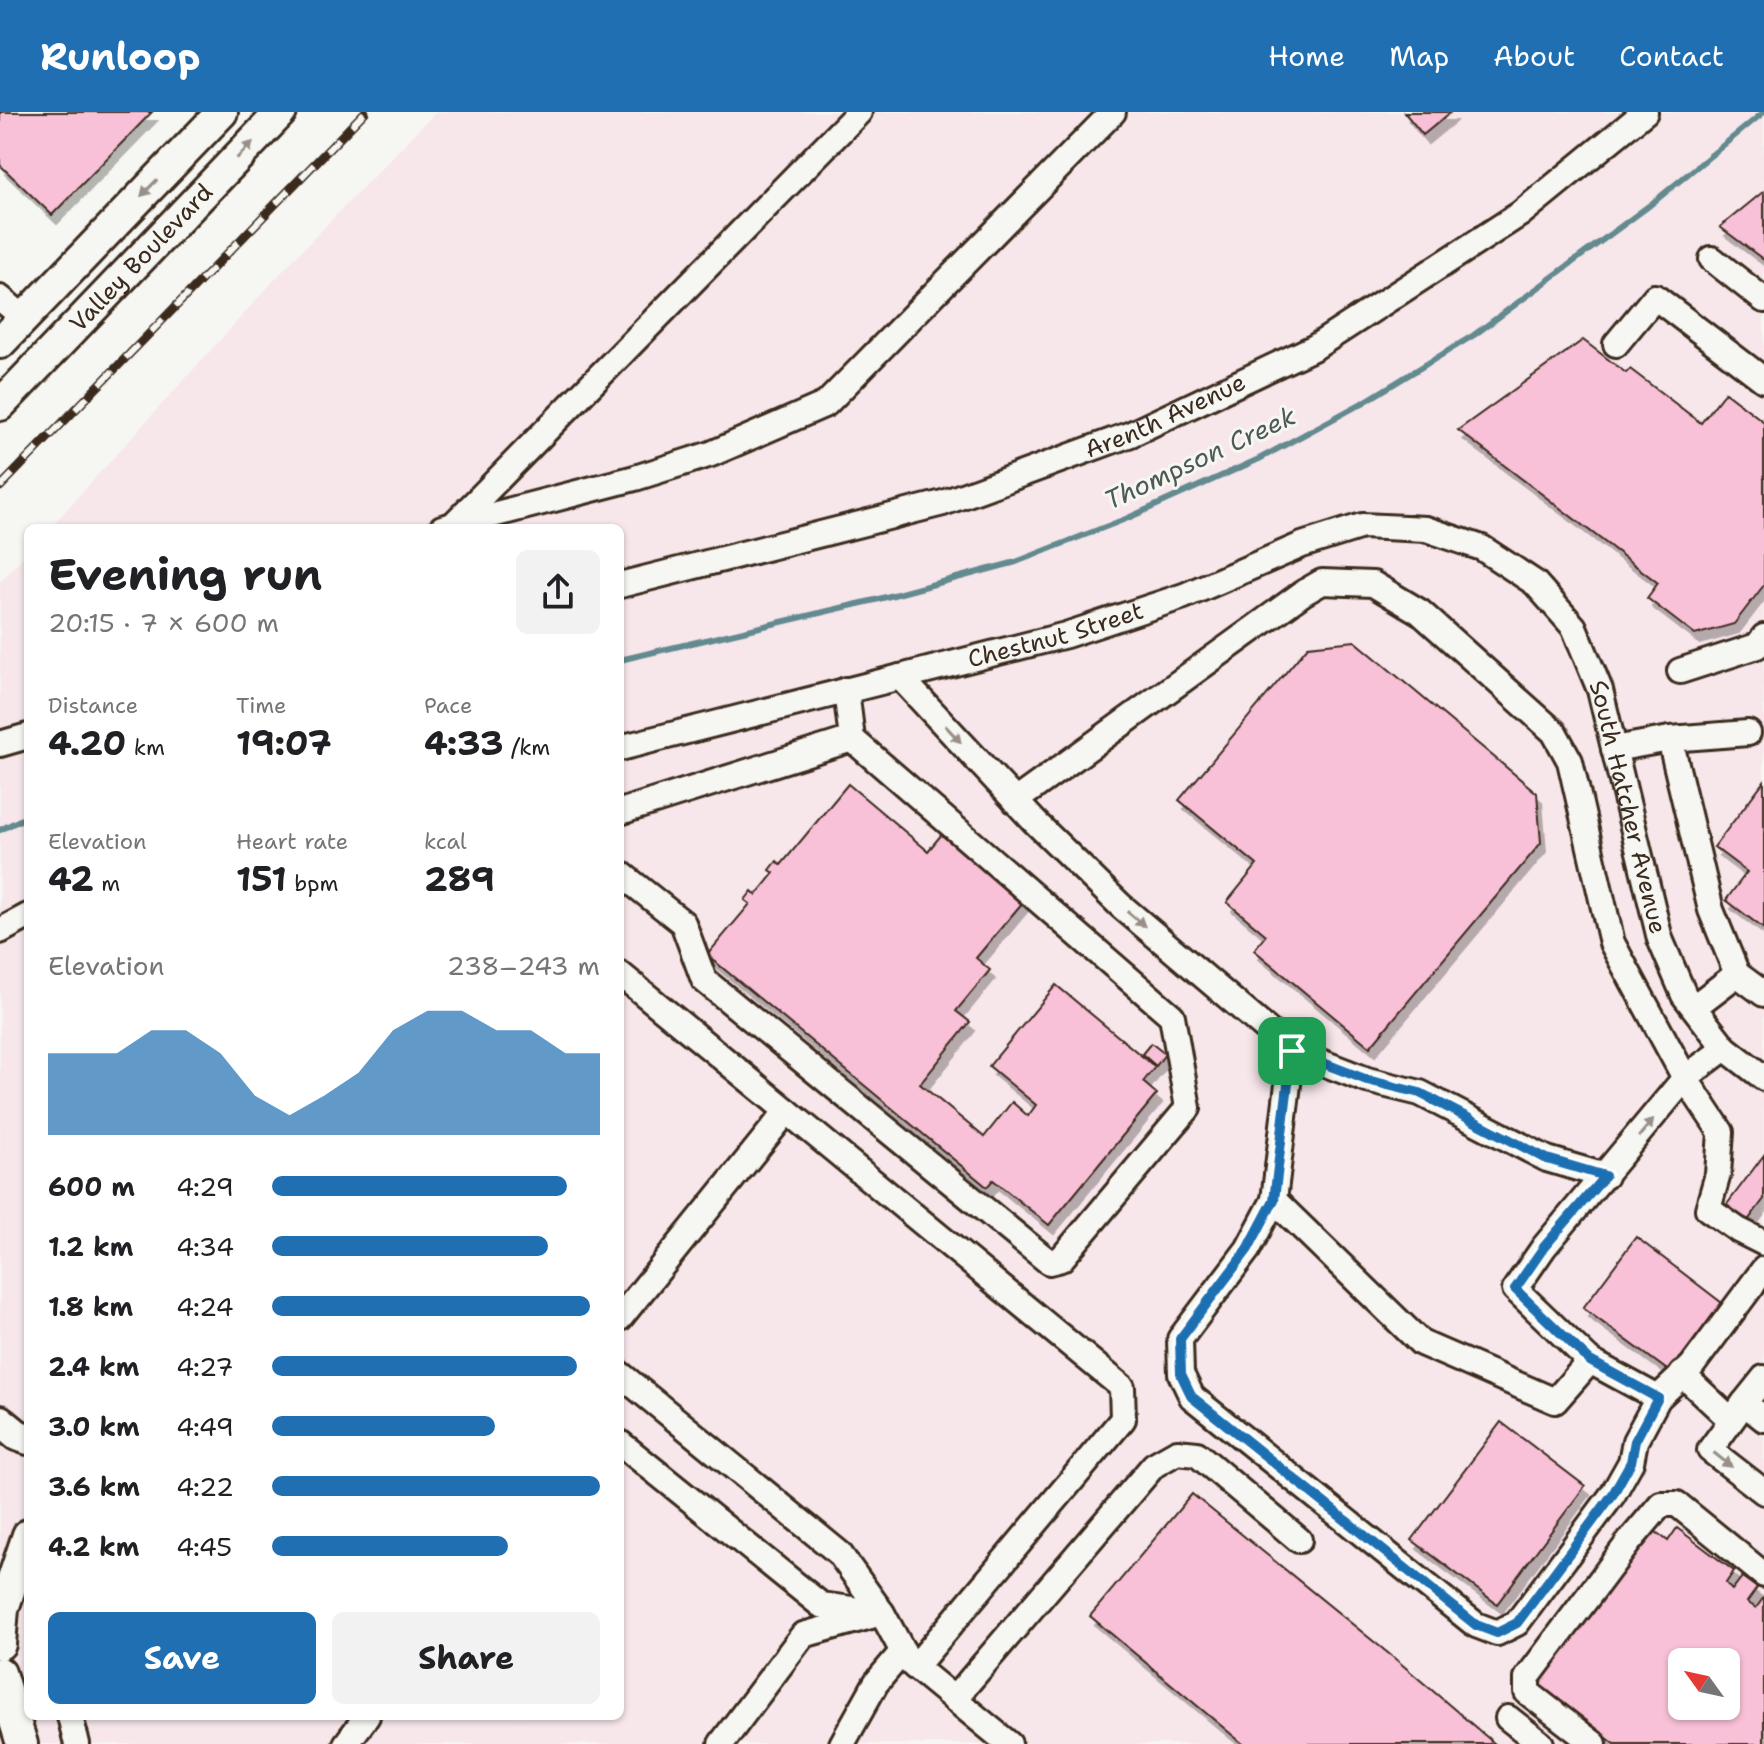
<!DOCTYPE html>
<meta charset="utf-8">
<style>
body{margin:0;font-family:"Shantell Sans",sans-serif;background:#f2f2f2;color:#202124;height:100vh;display:flex;flex-direction:column;font-size:30px;white-space:nowrap}
*{box-sizing:border-box;margin:0}
p{font-size:26px;color:#757577}
.icon{flex:none;width:44px;height:44px;fill:none;stroke:currentColor;stroke-width:2;stroke-linecap:round;stroke-linejoin:round}
.map{position:relative;flex:1;overflow:hidden}
.drawer{position:absolute;left:24px;top:412px;width:600px;height:1196px;display:flex;flex-direction:column;background:#fff;border-radius:12px;box-shadow:0 2px 6px #0004}
.drawer>*{flex:none}
.needle{width:52px;rotate:303deg}
.fabs{position:absolute;left:1668px;top:1536px;display:grid;gap:16px}
.fabs a{display:grid;place-items:center;width:72px;height:72px;border-radius:12px;background:#fff;box-shadow:0 2px 6px #0004;font-size:40px}
.pin{position:absolute;display:grid;place-items:center;width:68px;height:68px;color:#fff;margin:-34px;border-radius:16px;box-shadow:0 4px 12px #0006}
.round{display:grid;place-items:center;flex:none;width:84px;height:84px;border-radius:12px;background:#f2f2f2}
.headline{display:flex;align-items:center;justify-content:space-between;height:136px;padding:0 24px}
h1{font-size:44px;font-weight:700;line-height:60px}
.stats{display:grid;grid-template-columns:repeat(3,1fr);gap:12px;height:136px;padding:8px 24px}
.stats div{display:grid;align-content:center}
.stats b{font-size:34px;font-weight:700}
.stats small{font-size:22px;font-weight:400}
.stats p{font-size:22px}
.chart{height:224px;padding:16px 24px}
.chart p{display:flex;justify-content:space-between}
.chart svg{width:100%;height:144px;margin-top:8px;fill:#1f6fb2;opacity:.7}
.cta{display:flex;gap:16px;margin-top:auto;padding:16px 24px}
.cta a{flex:1;height:92px;border-radius:12px;background:#1f6fb2;color:#fff;font-size:32px;font-weight:700;line-height:92px;text-align:center}
.cta a+a{background:#f2f2f2;color:#202124}
ul{padding:0 24px;list-style:none;font-size:26px}
li{display:grid;grid-template-columns:128px 96px 1fr;align-items:center;height:60px}
li i{height:20px;border-radius:10px;background:#1f6fb2}
header{display:flex;align-items:center;gap:48px;box-sizing:border-box;height:112px;padding:0 40px;background:#1f6fb2;color:#fff}
header strong{font-size:38px}
nav{display:flex;gap:44px;margin-inline-start:auto;font-size:28px}
.map>svg:first-child{display:block}
</style>
<header>
<strong>Runloop</strong>
<nav><a>Home</a><a>Map</a><a>About</a><a>Contact</a></nav>
</header>
<div class="map">
<svg width="1764" height="1632" viewBox="0 0 1764 1632">
<defs>
<filter id="shadow"><feDropShadow dx="5" dy="9" stdDeviation="0" flood-color="#0004"/></filter>
</defs>
<rect width="100%" height="100%" fill="#f6f6f2"/>
<filter id="ink" filterUnits="userSpaceOnUse"><feTurbulence type="fractalNoise" baseFrequency=".0125" numOctaves="2"/><feDisplacementMap in="SourceGraphic" scale="16" xChannelSelector="R" yChannelSelector="G"/><feConvolveMatrix kernelMatrix="1 2 1 2 8 2 1 2 1" color-interpolation-filters="sRGB"/></filter>
<g filter="url(#ink)">
<path fill="#f7e6ea" fill-rule="evenodd" d="M436,0h1328v1632h-1764v-1162l28,-30v1164h592v-1188h-570l239,-264zM1682,1550h44v44h-44z"/>
<g fill="none" stroke-linecap="round" stroke-linejoin="round">
<g stroke="#628a8f" stroke-width="6">
<polyline points="620,548 875,488 1016,450 1128,406 1259,347 1366,289 1474,223 1650,93 1764,0"/>
<polyline points="0,718 28,704"/>
</g>
</g>
<g fill="#f9c1d7" stroke="#3b2a1e" stroke-width="2" fill-rule="evenodd" filter="url(#shadow)">
<polygon points="0,0 152,0 52,103 0,53"/>
<polygon points="1404,0 1451,0 1423,23"/>
<polygon points="1764,79 1764,148 1720,115"/>
<polygon points="1583,228 1626,261 1630,257 1701,311 1725,280 1764,310 1764,473 1734,512 1695,523 1647,486 1658,471 1458,318"/>
<polygon points="1355,529 1537,681 1541,731 1370,935 1254,838 1266,823 1227,790 1257,753 1179,688 1308,534"/>
<polygon points="1764,669 1764,817 1726,788 1747,760 1714,735"/>
<polygon points="848,672 928,739 942,722 1023,790 976,846 990,858 956,899 970,910 920,972 984,1025 1012,990 1028,1004 1036,993 989,954 1056,873 1155,955 1143,970 1157,982 1049,1113 993,1068 987,1075 707,843 750,792 745,788 752,779 756,783 774,761 770,758 777,749 781,753"/>
<polygon points="1151,931 1165,942 1156,954 1142,942"/>
<polygon points="1764,1043 1764,1087 1746,1111 1725,1095"/>
<polygon points="1636,1125 1722,1191 1670,1260 1583,1196"/>
<polygon points="1501,1310 1585,1374 1497,1492 1412,1428"/>
<polygon points="1192,1382 1399,1550 1495,1632 1243,1632 1090,1504"/>
<path d="M1677,1416l57,43 -8,12 4,5 2,2 10,-13 15,11 -10,14 9,6 8,-11v147h-149l-80,-60 117,-155 16,12zM1682,1550h44v44h-44z"/>
</g>
<g fill="none" stroke-linecap="round" stroke-linejoin="round">
<defs>
<g id="minor">
<polyline points="1712,147 1764,188"/>
<polyline points="0,186 24,206"/>
<polyline points="1616,232 1655,185 1764,268"/>
<polyline points="455,411 859,0"/>
<polyline points="442,416 635,366 711,342 826,292 1113,0"/>
<path id="s1" d="M620,473l323,-82 188,-69 184,-87 205,-133 125,-102"/>
<polyline points="1680,559 1757,534 1764,525"/>
<polyline points="900,565 1034,709 1121,794 1292,939 1367,968 1420,981 1547,1047 1605,1064"/>
<polyline points="1748,621 1670,627 1711,798 1737,862 1764,882"/>
<polyline points="0,632 28,624"/>
<path id="s2" d="M620,636l446,-113 118,-39 118,-51 60,-19 64,3 56,19 53,35 39,44 26,63 60,249 24,56 41,53 39,30"/>
<polyline points="1614,637 1670,627"/>
<polyline points="1015,689 1303,481 1322,470 1373,472 1420,500 1554,620 1570,649 1612,831 1685,966 1721,1020 1718,1062 1708,1097 1738,1118 1764,1131"/>
<polyline points="620,700 852,627"/>
<polyline points="620,761 683,811 704,868 1049,1150 1061,1147 1188,996 1172,904 852,627 846,578"/>
<polyline points="0,819 28,804"/>
<polyline points="620,862 787,999 620,1206"/>
<polyline points="1694,895 1737,862"/>
<polyline points="1292,939 1274,1088 1421,1231 1555,1289 1590,1249 1515,1177 1544,1135 1685,966 1725,936"/>
<polyline points="787,999 1122,1275 1123,1307 915,1555"/>
<polyline points="1274,1088 1248,1137 1180,1227 1181,1262 1192,1285 1476,1513 1497,1521 1517,1511 1613,1382 1631,1350 1635,1329 1658,1286"/>
<polyline points="1590,1249 1658,1286 1692,1254 1764,1157"/>
<polyline points="620,1262 839,1441 882,1501 908,1549 1009,1632"/>
<polyline points="1682,1262 1731,1308"/>
<polyline points="1764,1266 1744,1291 1764,1307"/>
<polyline points="1744,1291 1710,1338 1764,1380"/>
<polyline points="620,1331 821,1493 882,1501"/>
<polyline points="954,1587 1154,1353 1177,1340 1197,1342 1299,1428"/>
<polyline points="70,1604 77,1632"/>
<polyline points="1508,1606 1541,1632"/>
<polyline points="346,1632 367,1604"/>
<polyline points="721,1632 803,1523 871,1504"/>
<polyline points="842,1632 876,1571 903,1539"/>
<polyline points="1594,1632 1527,1580 1527,1566 1629,1430 1661,1392 1677,1392 1764,1463"/>
</g>
<g id="major">
<polyline points="0,231 222,0"/>
<path id="s3" d="M0,293l281,-293"/>
<polyline points="0,1309 17,1323 28,1327"/>
<polyline points="0,1532 3,1497 28,1423"/>
<polyline points="0,1561 22,1632"/>
</g>
</defs>
<use href="#minor" stroke="#3b2a1e" stroke-width="30"/>
<use href="#major" stroke="#3b2a1e" stroke-width="36"/>
<use href="#minor" stroke="#f6f6f2" stroke-width="24"/>
<use href="#major" stroke="#f6f6f2" stroke-width="30"/>
<defs>
<polyline id="rail" points="0,375 365,0"/>
</defs>
<use href="#rail" stroke="#3b2a1e" stroke-width="9"/>
<use href="#rail" stroke="#f6f6f2" stroke-width="6" stroke-dasharray="18" stroke-linecap="butt"/>
</g>
<defs><path id="oneway-solid" d="M-6-.8H1V-3.2L6.5 0L1 3.2V.8H-6Z" transform="scale(2)"/></defs>
<g fill="#989088">
<use href="#oneway-solid" transform="translate(245 38) rotate(-46)"/>
<use href="#oneway-solid" transform="translate(149 76) rotate(134)"/>
<use href="#oneway-solid" transform="translate(953 622) rotate(47)"/>
<use href="#oneway-solid" transform="translate(1136 807) rotate(40)"/>
<use href="#oneway-solid" transform="translate(1646 1016) rotate(-50)"/>
<use href="#oneway-solid" transform="translate(1723 1348) rotate(38)"/>
</g>
</g>
<g fill="none" stroke-linecap="round" stroke-linejoin="round" filter="url(#ink)">
<defs>
<polygon id="route" points="1292,939 1367,968 1420,981 1547,1047 1605,1064 1544,1135 1515,1177 1590,1249 1658,1286 1635,1329 1631,1350 1613,1382 1517,1511 1497,1521 1476,1513 1192,1285 1181,1262 1180,1227 1248,1137 1274,1088"/>
</defs>
<use href="#route" stroke="#fff" stroke-width="16"/>
<use href="#route" stroke="#1f6fb2" stroke-width="10"/>
</g>
<g text-anchor="middle" stroke-width="6" stroke-linejoin="round" paint-order="stroke">
<g font-size="24" fill="#3b2a1e" stroke="#f6f6f2">
<text dy="8" stroke="none"><textPath href="#s3" startOffset="204">Valley Boulevard</textPath></text>
<text dy="8" stroke="none"><textPath href="#s1" startOffset="572">Arenth Avenue</textPath></text>
<text dy="8" stroke="none"><textPath href="#s2" startOffset="450">Chestnut Street</textPath></text>
<text dy="8" stroke="none"><textPath href="#s2" startOffset="1210">South Hatcher Avenue</textPath></text>
</g>
<g font-size="26" font-style="italic" fill="#4e5a56" stroke="#f6f6f2">
<text transform="translate(1200 346) rotate(-25)" y="9">Thompson Creek</text>
</g>
</g>
</svg>
<div class="fabs">
<a><svg class="needle" viewBox="-14 -14 28 28"><path d="M0-13l5 13h-10z" fill="#e53935"/><path d="M0 13l5-13h-10z" fill="#757577"/></svg></a>
</div>
<div class="pin" style="left:1292px;top:939px;background:#1e9e55"><svg class="icon" aria-label="arrive" viewBox="0 0 24 24"><path d="M6 21V4h12l-3 4 3 4H6"/></svg></div>
<section class="drawer">
<div class="headline"><div><h1>Evening run</h1><p>20:15 · 7 × 600 m</p></div><a class="round"><svg class="icon" aria-label="share" viewBox="0 0 24 24"><path d="M12 15V3M7 8l5-5 5 5M5 13v7h14v-7"/></svg></a></div>
<div class="stats">
<div><p>Distance</p><b>4.20<small> km</small></b></div>
<div><p>Time</p><b>19:07</b></div>
<div><p>Pace</p><b>4:33<small> /km</small></b></div>
</div>
<div class="stats">
<div><p>Elevation</p><b>42<small> m</small></b></div>
<div><p>Heart rate</p><b>151<small> bpm</small></b></div>
<div><p>kcal</p><b>289</b></div>
</div>
<div class="chart"><p><span>Elevation</span>238–243 m</p>
<svg viewBox="0 0 160 44" preserveAspectRatio="none"><path d="M0 44V19L10 19L20 19L30 12L40 12L50 19L60 32L70 38L80 32L90 25L100 12L110 6L120 6L130 12L140 12L150 19L160 19V44z"/></svg>
</div>
<ul>
<li><b>600 m</b>4:29<i style="width:90%"></i></li>
<li><b>1.2 km</b>4:34<i style="width:84%"></i></li>
<li><b>1.8 km</b>4:24<i style="width:97%"></i></li>
<li><b>2.4 km</b>4:27<i style="width:93%"></i></li>
<li><b>3.0 km</b>4:49<i style="width:68%"></i></li>
<li><b>3.6 km</b>4:22<i style="width:100%"></i></li>
<li><b>4.2 km</b>4:45<i style="width:72%"></i></li>
</ul>
<div class="cta"><a>Save</a><a>Share</a></div>
</section>
</div>
